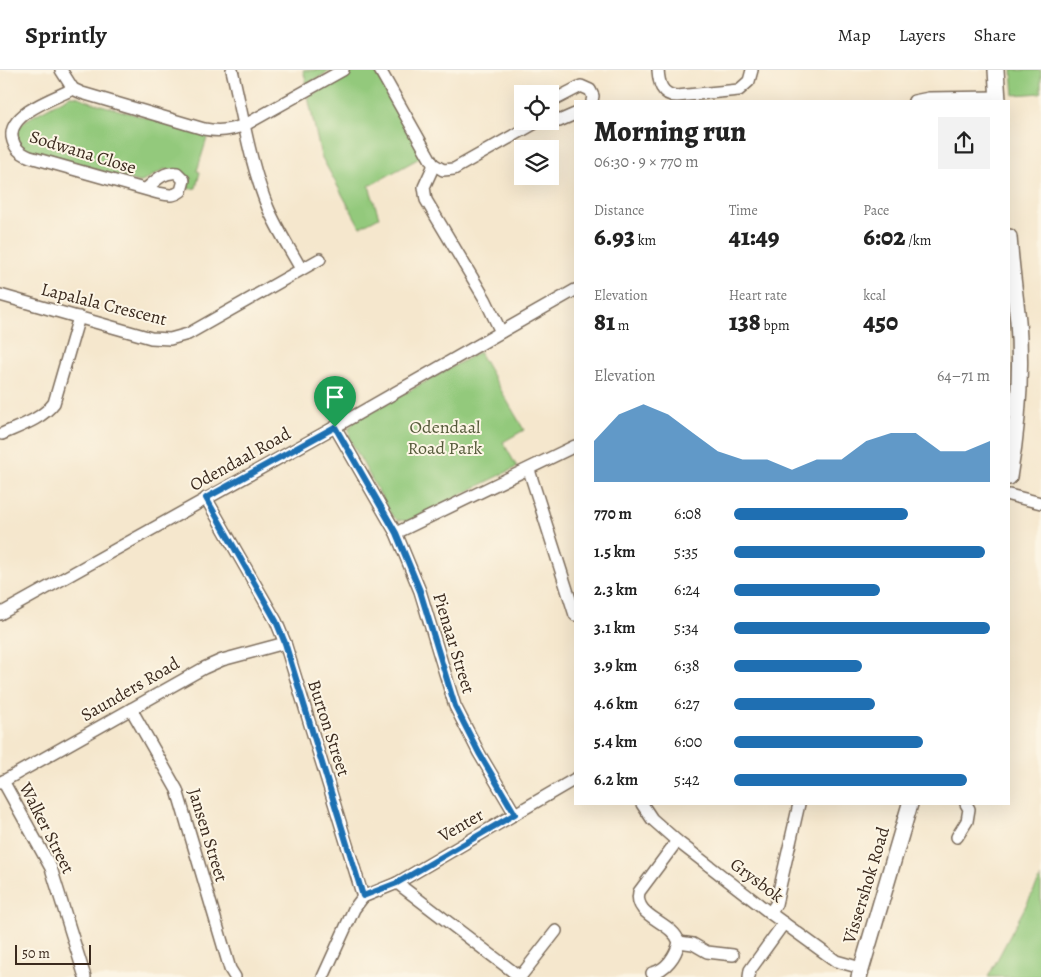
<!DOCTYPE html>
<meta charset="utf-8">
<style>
body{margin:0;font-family:Alegreya,serif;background:#f2f2f2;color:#222;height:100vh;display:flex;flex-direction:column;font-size:19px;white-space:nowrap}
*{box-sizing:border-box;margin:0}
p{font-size:16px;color:#767676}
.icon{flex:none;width:28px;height:28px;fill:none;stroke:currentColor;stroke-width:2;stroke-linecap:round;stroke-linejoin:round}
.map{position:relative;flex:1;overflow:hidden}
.drawer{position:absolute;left:574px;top:30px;width:436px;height:705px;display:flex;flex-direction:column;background:#fff;border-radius:0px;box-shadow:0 5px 20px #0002}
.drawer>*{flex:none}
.controls{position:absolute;left:514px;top:15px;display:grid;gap:10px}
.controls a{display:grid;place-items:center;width:45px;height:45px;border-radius:0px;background:#fff;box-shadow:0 5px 20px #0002;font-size:25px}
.scale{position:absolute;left:15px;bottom:12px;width:76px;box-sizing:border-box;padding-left:5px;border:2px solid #3b2a1e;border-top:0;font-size:14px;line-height:18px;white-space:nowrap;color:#3b2a1e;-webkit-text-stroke:4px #fcf5e5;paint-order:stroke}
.pin{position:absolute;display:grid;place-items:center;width:42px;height:42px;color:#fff;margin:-51px -21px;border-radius:50% 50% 50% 0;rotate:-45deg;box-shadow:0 0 5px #0007}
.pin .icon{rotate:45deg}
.round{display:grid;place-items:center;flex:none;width:52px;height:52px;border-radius:0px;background:#f2f2f2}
.summary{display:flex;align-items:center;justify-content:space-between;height:85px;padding:0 20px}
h1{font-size:28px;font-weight:800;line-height:38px}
.metrics{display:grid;grid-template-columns:repeat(3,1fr);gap:8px;height:85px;padding:5px 20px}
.metrics div{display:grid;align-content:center}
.metrics b{font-size:25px;font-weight:800}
.metrics small{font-size:14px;font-weight:400}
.metrics p{font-size:14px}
.chart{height:140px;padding:10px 20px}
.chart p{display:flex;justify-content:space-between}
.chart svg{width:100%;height:90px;margin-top:5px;fill:#1f6fb2;opacity:.7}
ul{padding:0 20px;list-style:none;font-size:16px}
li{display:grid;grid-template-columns:80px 60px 1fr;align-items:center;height:38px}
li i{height:12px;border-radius:6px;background:#1f6fb2}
header{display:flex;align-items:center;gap:30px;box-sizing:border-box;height:70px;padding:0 25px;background:#fff;border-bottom:1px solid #e0e0e0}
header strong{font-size:24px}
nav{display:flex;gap:28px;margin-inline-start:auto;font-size:18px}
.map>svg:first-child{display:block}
</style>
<header>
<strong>Sprintly</strong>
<nav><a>Map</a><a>Layers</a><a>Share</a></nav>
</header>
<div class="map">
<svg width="1041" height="907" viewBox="0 0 1041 907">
<rect width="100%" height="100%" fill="#fcf5e5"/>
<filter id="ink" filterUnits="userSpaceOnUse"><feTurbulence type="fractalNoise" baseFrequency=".02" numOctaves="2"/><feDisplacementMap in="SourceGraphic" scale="10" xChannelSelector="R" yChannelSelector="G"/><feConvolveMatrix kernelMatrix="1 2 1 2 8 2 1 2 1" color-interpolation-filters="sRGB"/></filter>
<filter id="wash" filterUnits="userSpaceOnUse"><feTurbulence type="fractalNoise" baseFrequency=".0096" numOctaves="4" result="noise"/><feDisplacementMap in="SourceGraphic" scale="20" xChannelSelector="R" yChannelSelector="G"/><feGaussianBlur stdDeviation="1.12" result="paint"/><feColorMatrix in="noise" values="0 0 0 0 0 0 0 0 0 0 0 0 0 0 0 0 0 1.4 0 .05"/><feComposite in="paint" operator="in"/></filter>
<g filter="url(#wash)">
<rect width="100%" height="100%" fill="#f5e7cd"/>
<g fill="#93c97c" stroke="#677a4d">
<polygon points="303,0 332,0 307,14"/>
<polygon points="357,0 376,2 423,86 369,116 379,147 360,157 321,86 308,27"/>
<polygon points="1012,0 1041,0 1041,23 1014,25"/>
<polygon points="70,26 76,26 94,33 208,65 197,101 200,102 196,118 188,119 189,114 165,99 142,112 138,112 24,79 17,70 18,58 26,50"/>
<polygon points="479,282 524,360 503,372 517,397 408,451 397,450 391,444 350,370 349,358 355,351"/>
<polygon points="1041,807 1041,907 988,907"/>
</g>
</g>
<g filter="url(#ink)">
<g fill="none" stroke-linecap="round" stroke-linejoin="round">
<defs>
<g id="minor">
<path d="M61,0l12,19 9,4 122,36c16,3 26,1 41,-4l98,-55"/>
<path d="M232,0c11,46 18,94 36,138 9,21 22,41 33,61"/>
<polyline points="380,0 433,94 443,100 454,99 539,51"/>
<path d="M658,0c1,13 3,25 19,26l62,-6 10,-9 3,-11"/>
<path d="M73,19c-18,9 -64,24 -61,48 2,11 8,16 18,20l128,36c9,2 15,4 23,-2l3,-11 -7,-7c-13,-2 -22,8 -31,16"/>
<polyline points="914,31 929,28 998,27"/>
<polyline points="550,35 552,31 581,16 590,20 593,26 592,31"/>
<polyline points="550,45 559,51 575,44"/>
<polyline points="434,95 424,117 426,130 485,229 501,262"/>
<polyline points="0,225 151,268 170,269 188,264 320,189"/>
<polyline points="335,357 396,463 420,521 455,636 479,683 515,744"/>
<path d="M2,364c18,-8 40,-15 52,-31l25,-86"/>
<polyline points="529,400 575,545"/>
<polyline points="1009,425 1041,433"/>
<polyline points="206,428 276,551 285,573 363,827 354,839 323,907"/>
<polyline points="396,463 575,376"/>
<polyline points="0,544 335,357 575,220"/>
<polyline points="131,639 177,720 230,899 235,907"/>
<polyline points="3,711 51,798 85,907"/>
<polyline points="0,713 204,598 222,590 285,573"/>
<polyline points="642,734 652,749 677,771 770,843 836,891 861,898"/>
<polyline points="957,767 967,751 969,739 966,734"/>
<polyline points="397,813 520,907 556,861"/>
<polyline points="363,827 397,813 575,709"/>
<polyline points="770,843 776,834 799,734"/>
<polyline points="679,872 693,874 707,882 733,885"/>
<path d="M652,903c14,-3 24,-17 27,-31 -7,-21 -46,-25 -40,-50l38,-51"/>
<polyline points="749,907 750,900 784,853"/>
</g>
<g id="major">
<polyline points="996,0 998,31"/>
<path d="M1009,167c2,28 6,56 9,84 4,52 0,105 -9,156"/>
<polyline points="859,907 910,734"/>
</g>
</defs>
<use href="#minor" stroke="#7c6c5b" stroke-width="14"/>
<use href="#major" stroke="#7c6c5b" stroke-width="18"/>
<use href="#minor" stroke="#fff" stroke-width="11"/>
<use href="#major" stroke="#fff" stroke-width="15"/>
</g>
</g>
<g fill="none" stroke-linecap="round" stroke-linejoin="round" filter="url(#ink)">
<defs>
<polygon id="route" points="335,357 396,463 420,521 455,636 479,683 515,744 397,813 363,826 285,573 276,551 206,428"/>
</defs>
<use href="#route" stroke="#fff" stroke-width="10"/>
<use href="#route" stroke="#1f6fb2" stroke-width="6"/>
</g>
<g text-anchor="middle" stroke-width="4" stroke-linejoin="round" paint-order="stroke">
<g font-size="18" fill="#3b2a1e" stroke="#fcf5e5">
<text transform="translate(83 82) rotate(17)" y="6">Sodwana Close</text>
<text transform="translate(104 234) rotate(14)" y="6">Lapalala Crescent</text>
<text transform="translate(240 389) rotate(-29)" y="6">Odendaal Road</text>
<text transform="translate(454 573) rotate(73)" y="6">Pienaar Street</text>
<text transform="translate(130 619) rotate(-30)" y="6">Saunders Road</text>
<text transform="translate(329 658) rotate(72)" y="6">Burton Street</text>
<text transform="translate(461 755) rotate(-30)" y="6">Venter</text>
<text transform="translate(47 758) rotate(63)" y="6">Walker Street</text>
<text transform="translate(208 765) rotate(73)" y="6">Jansen Street</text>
<text transform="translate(757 810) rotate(37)" y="6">Grysbok</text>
<text transform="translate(866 815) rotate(-73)" y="6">Vissershok Road</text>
</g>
<g font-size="18" fill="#555a3a" stroke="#fcf5e5">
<text x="445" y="363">Odendaal<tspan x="445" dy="21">Road Park</tspan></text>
</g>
</g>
</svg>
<div class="controls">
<a><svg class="icon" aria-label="locate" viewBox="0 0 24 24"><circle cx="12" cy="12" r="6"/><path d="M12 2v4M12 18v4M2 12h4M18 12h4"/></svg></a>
<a><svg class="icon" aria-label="layers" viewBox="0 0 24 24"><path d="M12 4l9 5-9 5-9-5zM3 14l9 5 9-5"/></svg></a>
</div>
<div class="scale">50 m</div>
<div class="pin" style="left:335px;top:357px;background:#1e9e55"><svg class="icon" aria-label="arrive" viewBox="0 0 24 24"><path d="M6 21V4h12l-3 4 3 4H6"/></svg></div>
<section class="drawer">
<div class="summary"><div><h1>Morning run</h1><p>06:30 · 9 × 770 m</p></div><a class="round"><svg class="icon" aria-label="share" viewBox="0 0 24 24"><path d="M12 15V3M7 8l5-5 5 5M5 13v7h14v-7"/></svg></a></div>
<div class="metrics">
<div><p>Distance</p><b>6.93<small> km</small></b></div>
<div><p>Time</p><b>41:49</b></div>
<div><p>Pace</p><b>6:02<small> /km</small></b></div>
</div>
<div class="metrics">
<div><p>Elevation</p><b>81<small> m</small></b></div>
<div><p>Heart rate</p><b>138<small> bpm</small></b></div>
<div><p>kcal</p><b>450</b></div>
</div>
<div class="chart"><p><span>Elevation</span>64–71 m</p>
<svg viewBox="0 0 160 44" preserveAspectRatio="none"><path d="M0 44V24L10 11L20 6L30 11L40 20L50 29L60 33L70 33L80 38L90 33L100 33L110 24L120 20L130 20L140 29L150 29L160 24V44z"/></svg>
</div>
<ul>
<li><b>770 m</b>6:08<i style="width:68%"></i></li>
<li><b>1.5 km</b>5:35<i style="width:98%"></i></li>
<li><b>2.3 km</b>6:24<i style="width:57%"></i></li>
<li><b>3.1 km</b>5:34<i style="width:100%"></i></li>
<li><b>3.9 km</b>6:38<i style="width:50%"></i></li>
<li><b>4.6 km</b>6:27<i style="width:55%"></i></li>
<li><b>5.4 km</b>6:00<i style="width:74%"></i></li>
<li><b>6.2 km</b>5:42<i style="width:91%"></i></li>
</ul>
</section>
</div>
